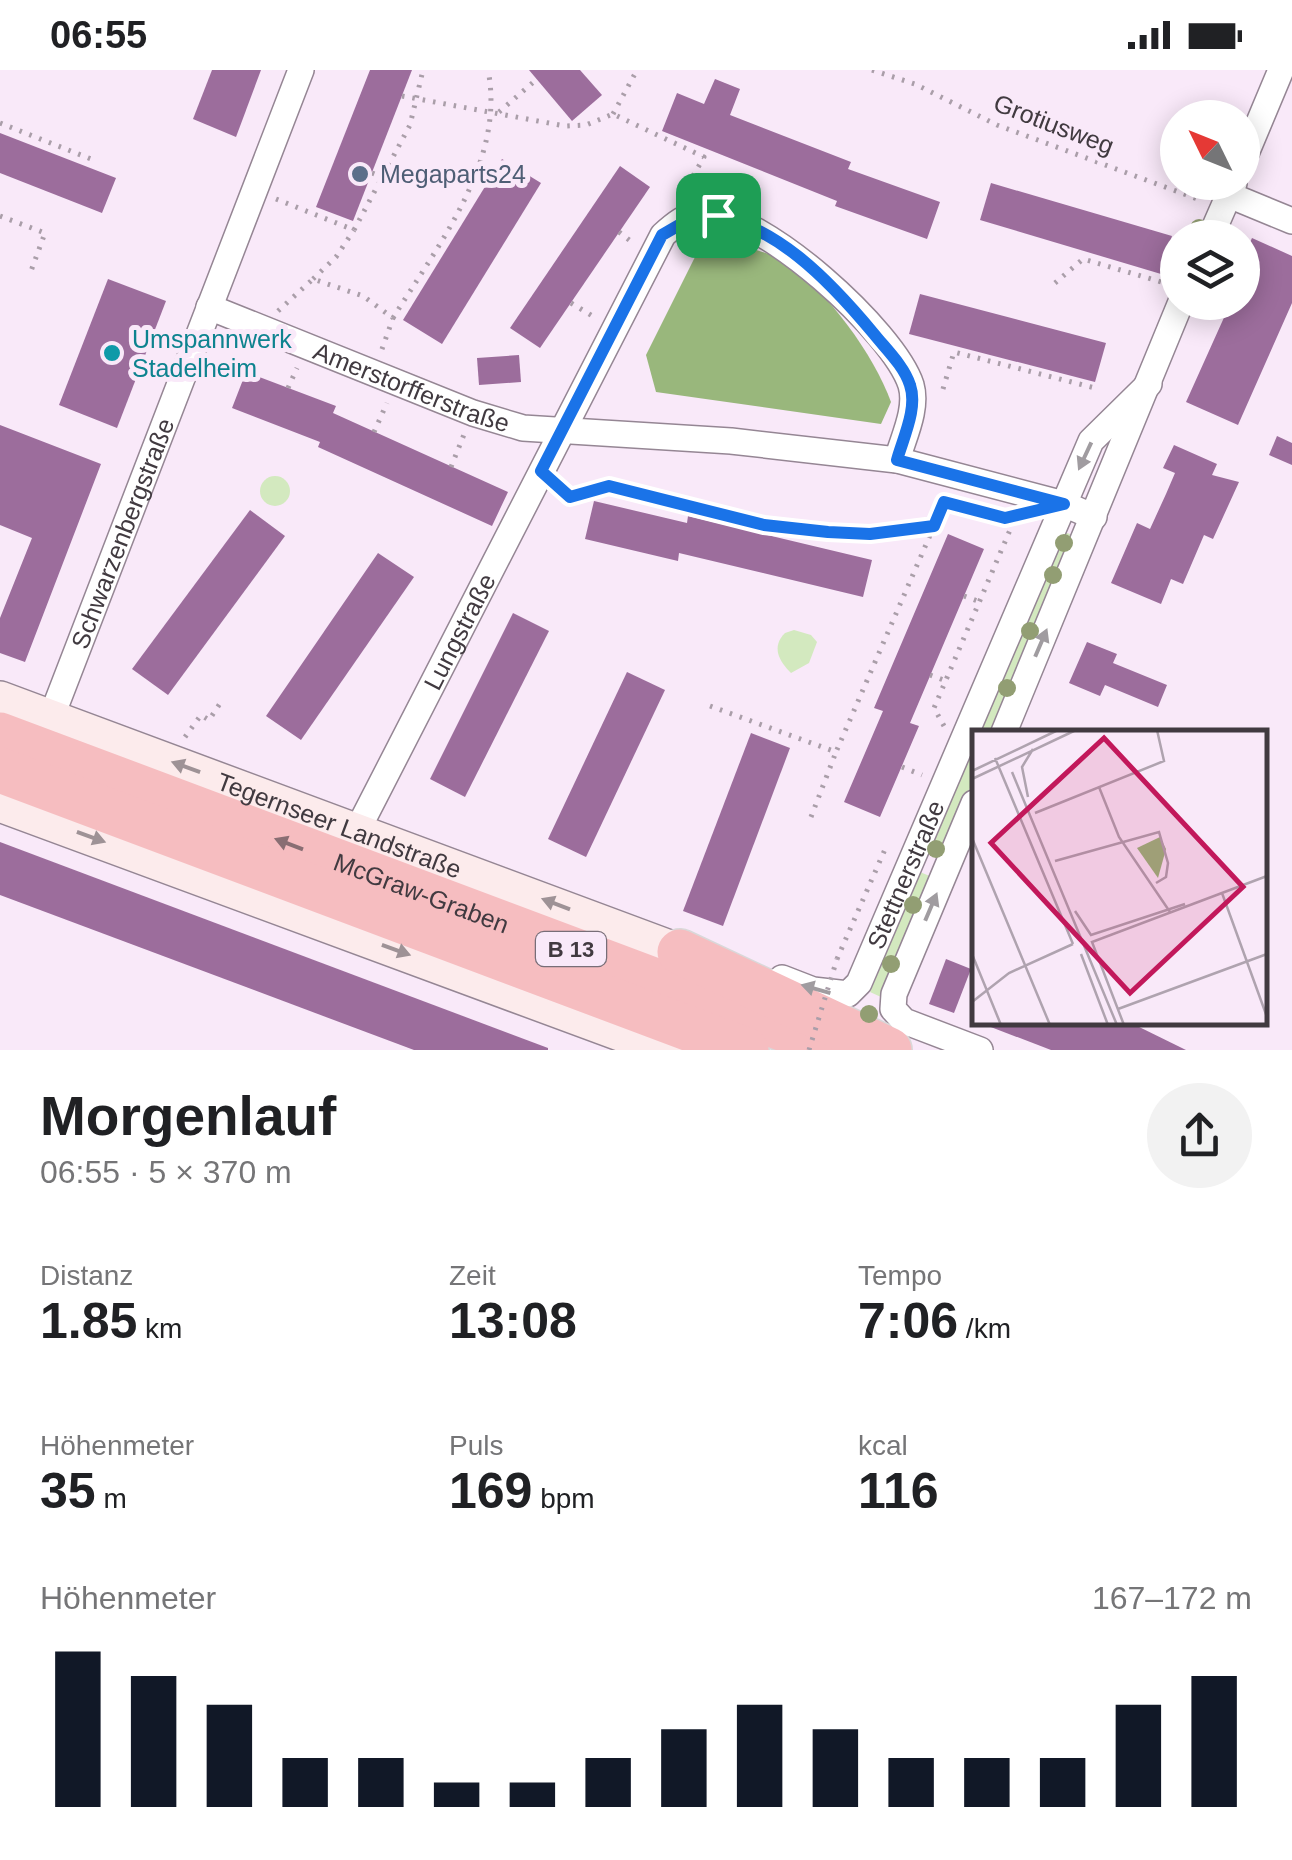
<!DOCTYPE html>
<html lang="de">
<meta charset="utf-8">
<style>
body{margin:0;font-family:Helvetica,sans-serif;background:#f2f2f2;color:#202124;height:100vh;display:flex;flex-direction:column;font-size:38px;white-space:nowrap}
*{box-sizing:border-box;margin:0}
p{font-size:32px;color:#757577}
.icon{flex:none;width:55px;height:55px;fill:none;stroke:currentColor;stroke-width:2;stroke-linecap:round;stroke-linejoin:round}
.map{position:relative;height:980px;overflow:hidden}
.drawer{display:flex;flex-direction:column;background:#fff;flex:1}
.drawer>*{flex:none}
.needle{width:65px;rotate:313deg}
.buttons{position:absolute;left:1160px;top:30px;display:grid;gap:20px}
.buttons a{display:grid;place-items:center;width:100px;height:100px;border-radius:50%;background:#fff;box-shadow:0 5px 25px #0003;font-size:50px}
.pin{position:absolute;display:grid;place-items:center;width:85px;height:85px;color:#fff;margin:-42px;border-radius:20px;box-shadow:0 5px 15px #0006}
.round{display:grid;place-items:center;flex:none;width:105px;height:105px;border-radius:52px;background:#f2f2f2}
.overview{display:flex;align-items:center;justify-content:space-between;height:170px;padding:0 40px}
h1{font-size:55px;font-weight:700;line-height:75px}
.metrics{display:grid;grid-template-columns:repeat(3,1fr);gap:15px;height:170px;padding:10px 40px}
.metrics div{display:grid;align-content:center}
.metrics b{font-size:50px;font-weight:700}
.metrics small{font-size:28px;font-weight:400}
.metrics p{font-size:28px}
.chart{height:280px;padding:20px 40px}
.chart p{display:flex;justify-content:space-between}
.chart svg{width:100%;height:180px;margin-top:10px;stroke:#111827;stroke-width:6}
.status{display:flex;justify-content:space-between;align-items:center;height:70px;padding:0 50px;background:#fff;direction:ltr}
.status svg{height:28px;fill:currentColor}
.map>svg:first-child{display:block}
</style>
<div class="status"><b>06:55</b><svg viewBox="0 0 49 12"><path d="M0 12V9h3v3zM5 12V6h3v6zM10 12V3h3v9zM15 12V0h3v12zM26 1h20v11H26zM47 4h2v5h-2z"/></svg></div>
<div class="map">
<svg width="1292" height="980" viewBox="0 0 1292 980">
<rect width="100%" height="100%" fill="#f9e9f9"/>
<g fill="#d3e9bf">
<circle cx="275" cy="421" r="15"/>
<polygon points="1062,461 1075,466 994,662 978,662"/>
<path d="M794,560l17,5 6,7 -8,21 -18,10c-12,-12 -20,-26 -6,-40z"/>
<polygon points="974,671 974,708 942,786 929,781"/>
<polygon points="920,802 932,807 881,927 870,922"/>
</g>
<path fill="#99b77c" d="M703,171c24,2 62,8 82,21 42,28 89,93 106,140l-10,22 -225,-32 -10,-37z"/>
<g fill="#9c6d9c">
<polygon points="212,0 261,0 236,67 193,49"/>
<polygon points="370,0 412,0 353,151 316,137"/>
<polygon points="529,0 580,0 602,25 572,51"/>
<polygon points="715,9 740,19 730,45 851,92 848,99 940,132 927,169 835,136 837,131 662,61 677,23 704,34"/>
<polygon points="0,63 116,108 102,143 0,103"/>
<polygon points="502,89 541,113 442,274 403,250"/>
<polygon points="620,96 650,117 540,278 510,258"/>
<polygon points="991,113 1172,166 1161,204 980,150"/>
<polygon points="1252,168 1292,186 1292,233 1238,355 1186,332 1231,232 1242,232 1242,190"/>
<polygon points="108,209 166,231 117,358 59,335"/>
<polygon points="920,224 1106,273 1095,312 909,264"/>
<polygon points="519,285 521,312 479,315 477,288"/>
<polygon points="246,302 336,336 333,343 508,422 492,456 318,377 320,372 232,338"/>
<polygon points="0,355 101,394 25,592 0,583 0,548 32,468 0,455"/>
<polygon points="1277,366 1292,373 1292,395 1269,385"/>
<polygon points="1174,375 1217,394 1212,405 1239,412 1213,469 1204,465 1183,514 1171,509 1161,534 1111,513 1137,453 1150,459 1166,424 1175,403 1163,398"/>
<polygon points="594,431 687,453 688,446 872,490 863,527 679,483 678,491 585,469"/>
<polygon points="250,440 285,466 168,625 132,599"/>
<polygon points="948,464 984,479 910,653 919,656 880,747 844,732 883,641 874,638"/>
<polygon points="378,483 414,507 301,670 266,646"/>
<polygon points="513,543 549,561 465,727 430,709"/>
<polygon points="1087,572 1117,584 1113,593 1167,615 1158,637 1105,615 1100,626 1069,613"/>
<polygon points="627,602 665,620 586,787 548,769"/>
<polygon points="751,663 790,678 723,856 683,841"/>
<polygon points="0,772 548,978 548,980 414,980 0,825"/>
<polygon points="946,889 971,899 954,943 929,934"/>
<polygon points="1129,952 1186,980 1051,980 983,954"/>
</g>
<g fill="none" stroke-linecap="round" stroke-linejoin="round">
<defs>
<g id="street">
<polyline points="1242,93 1281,0"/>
<polyline points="1229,125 1292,151"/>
<polyline points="1210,168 1234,113"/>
<path id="s1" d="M209,237l264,106 50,15 208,13 166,19 167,44 30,13"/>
<path id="s2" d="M51,648l250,-648"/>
<polyline points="1004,662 1181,232"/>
<polyline points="974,733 894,924 893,939 904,951 980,980"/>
<path id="s3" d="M358,759l305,-594c11,-10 24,-21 40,-22 58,-2 191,119 208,172 7,24 -8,53 -14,75"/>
<path id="s4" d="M782,908l31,12 35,4 11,-11 232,-542 58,-57"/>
</g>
<g id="secondary">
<path id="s5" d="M0,629l680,253"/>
<polyline points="0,734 666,980"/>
</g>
<g id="highway">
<path id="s6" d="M0,665l840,315"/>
<polyline points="0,700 746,980"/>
<polyline points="680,882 889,980"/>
</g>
</defs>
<use href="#street" stroke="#958694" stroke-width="28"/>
<use href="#secondary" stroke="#958694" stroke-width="38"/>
<use href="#highway" stroke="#d9d8d9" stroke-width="48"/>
<g stroke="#aa9ea9" stroke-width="5" stroke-dasharray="2.5 8" stroke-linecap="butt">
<polyline points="872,0 915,14 997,55 1203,131"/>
<polyline points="402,26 565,56 586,55 613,44 704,87 693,106 694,121"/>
<polyline points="499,42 537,9"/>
<polyline points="613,44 637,0"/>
<polyline points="0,53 91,89"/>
<polyline points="372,103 385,108"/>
<polyline points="276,129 354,160 410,55 423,0"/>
<polyline points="0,146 45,163 31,201"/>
<polyline points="619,162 633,173"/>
<polyline points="313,209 336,187 354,160"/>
<polyline points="1055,213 1083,189 1165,213"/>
<polyline points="571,233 594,247"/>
<polyline points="278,241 313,209 363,226 393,248 381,282"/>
<path d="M393,248c45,-73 113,-158 95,-248"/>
<polyline points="288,318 297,298"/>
<polyline points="943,319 954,282 1099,319"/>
<polyline points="374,362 387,333"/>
<polyline points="451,397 465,362"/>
<polyline points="558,417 570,427 609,416 764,455 828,462 870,464 934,456"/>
<polyline points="964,526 983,533"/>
<polyline points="930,605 949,612"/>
<polyline points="710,636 836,682 944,433 1012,446"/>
<polyline points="944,656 934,638 1010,460 1010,447"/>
<polyline points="185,667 201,645 209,650 221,632"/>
<polyline points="902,697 922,705"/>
<polyline points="811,747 836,682"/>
<polyline points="837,889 886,777"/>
</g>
<use href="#street" stroke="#fff" stroke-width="25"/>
<use href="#secondary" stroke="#fcebec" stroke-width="35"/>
<use href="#highway" stroke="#f6bdc0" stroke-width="45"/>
<polyline stroke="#aa9ea9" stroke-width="5" stroke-dasharray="2.5 8" stroke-linecap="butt" points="809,980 837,889"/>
</g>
<g fill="#929e73">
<circle cx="1199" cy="158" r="9"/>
<circle cx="1064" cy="473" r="9"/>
<circle cx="1053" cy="505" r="9"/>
<circle cx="1030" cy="561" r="9"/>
<circle cx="1007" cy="618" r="9"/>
<circle cx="936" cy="779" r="9"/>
<circle cx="913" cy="835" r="9"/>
<circle cx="891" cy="894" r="9"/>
<circle cx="869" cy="944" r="9"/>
</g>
<defs><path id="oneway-solid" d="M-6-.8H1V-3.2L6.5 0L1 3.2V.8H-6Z" transform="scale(2.5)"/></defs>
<g fill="#a09ca0">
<use href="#oneway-solid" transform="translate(1085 386) rotate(115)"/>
<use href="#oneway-solid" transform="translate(1041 573) rotate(-67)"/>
<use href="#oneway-solid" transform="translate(931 837) rotate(-67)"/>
<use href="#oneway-solid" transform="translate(816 919) rotate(-164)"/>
</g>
<g fill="#9e9296">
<use href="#oneway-solid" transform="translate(186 697) rotate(-160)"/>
<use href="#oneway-solid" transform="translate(91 767) rotate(20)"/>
<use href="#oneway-solid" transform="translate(556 834) rotate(-159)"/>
<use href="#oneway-solid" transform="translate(396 880) rotate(20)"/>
</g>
<use fill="#896e73" href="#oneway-solid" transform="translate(289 774) rotate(-159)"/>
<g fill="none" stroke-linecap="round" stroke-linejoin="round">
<defs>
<path id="route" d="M700,143c73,7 130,68 174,121 12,15 30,32 36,51 8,23 -7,53 -13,75l167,44 -59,14 -61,-16 -10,24 -64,8 -42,-2 -64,-7 -155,-39 -39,11 -29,-26 121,-236z"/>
</defs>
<use href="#route" stroke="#fff" stroke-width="20"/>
<use href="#route" stroke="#1a73e8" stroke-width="12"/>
</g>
<circle fill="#5c6f8a" stroke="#f9e9f9" stroke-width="4" cx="360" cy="104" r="10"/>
<circle fill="#0f9aa8" stroke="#f9e9f9" stroke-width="4" cx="112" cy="283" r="10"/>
<g text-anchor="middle" stroke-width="10" stroke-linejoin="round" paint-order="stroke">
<rect fill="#f9e9f9" stroke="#786e78" stroke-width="2.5" x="536" y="862" width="70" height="34" rx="8"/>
<g font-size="22" font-weight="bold" fill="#413a40">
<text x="571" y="887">B 13</text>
</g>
<g font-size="25" fill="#413a40" stroke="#f9e9f9">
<text transform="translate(1054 54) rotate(21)" y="9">Grotiusweg</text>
<text dy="9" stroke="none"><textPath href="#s1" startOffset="218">Amerstorfferstraße</textPath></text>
<text dy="9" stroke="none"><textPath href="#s2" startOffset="198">Schwarzenbergstraße</textPath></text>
<text dy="9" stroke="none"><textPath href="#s3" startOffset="222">Lungstraße</textPath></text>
<text dy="9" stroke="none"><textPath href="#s5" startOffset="362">Tegernseer Landstraße</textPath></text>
<text dy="9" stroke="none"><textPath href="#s4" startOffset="202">Stettnerstraße</textPath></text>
<text dy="9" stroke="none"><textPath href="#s6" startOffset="450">McGraw-Graben</textPath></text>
</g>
<g font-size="25" fill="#4e5e75" stroke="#f9e9f9" text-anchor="start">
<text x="380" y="113">Megaparts24</text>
</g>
<g font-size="25" fill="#0d838f" stroke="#f9e9f9" text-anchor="start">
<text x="132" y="278">Umspannwerk<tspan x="132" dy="29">Stadelheim</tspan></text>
</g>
</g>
<g transform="translate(972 660)">
<rect width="295" height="295" fill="#f9e9f9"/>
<path d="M188,107l6,12 -8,29 -21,-30z" fill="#99b77c"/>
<path fill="none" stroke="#afa3af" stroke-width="2.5" d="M23,28l78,186M0,41l86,-41M40,42l105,253M0,49l104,-49M127,57l20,50 51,75M56,67l-6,-30 11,-18M63,83l129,-52 -7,-31M0,108l78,187M83,131l104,-29 9,31 -2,14 -10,6M250,163l45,124M103,181l16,24 94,-31M0,224l29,71M109,224l27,71M0,272l37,-29 64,-29M146,279l149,-55M152,295l-32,-83 175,-66"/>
<path fill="#c2185b" fill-opacity="0.15" stroke="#c2185b" stroke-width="5" d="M132,8l139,149 -113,106 -139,-150z"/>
<rect width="295" height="295" fill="none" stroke="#413a40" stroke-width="5"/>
</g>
</svg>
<div class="buttons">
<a><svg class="needle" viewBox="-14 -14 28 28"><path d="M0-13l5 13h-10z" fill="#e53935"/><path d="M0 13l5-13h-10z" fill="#757577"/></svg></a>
<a><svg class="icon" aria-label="layers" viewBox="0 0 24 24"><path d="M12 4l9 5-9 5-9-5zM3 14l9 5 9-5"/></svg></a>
</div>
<div class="pin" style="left:718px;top:145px;background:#1e9e55"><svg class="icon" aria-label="arrive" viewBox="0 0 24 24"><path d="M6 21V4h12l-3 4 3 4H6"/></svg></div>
</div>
<section class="drawer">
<div class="overview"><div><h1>Morgenlauf</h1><p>06:55 · 5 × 370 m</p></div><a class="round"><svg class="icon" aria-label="share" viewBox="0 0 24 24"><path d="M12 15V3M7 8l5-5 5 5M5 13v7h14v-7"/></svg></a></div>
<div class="metrics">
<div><p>Distanz</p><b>1.85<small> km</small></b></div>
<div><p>Zeit</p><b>13:08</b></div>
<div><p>Tempo</p><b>7:06<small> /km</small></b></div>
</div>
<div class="metrics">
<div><p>Höhenmeter</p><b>35<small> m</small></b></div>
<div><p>Puls</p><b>169<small> bpm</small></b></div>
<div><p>kcal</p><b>116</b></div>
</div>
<div class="chart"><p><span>Höhenmeter</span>167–172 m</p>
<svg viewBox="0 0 160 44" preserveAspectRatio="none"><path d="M5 44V6M15 44V12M25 44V19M35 44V32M45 44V32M55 44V38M65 44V38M75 44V32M85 44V25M95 44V19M105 44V25M115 44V32M125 44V32M135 44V32M145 44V19M155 44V12"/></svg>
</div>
</section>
